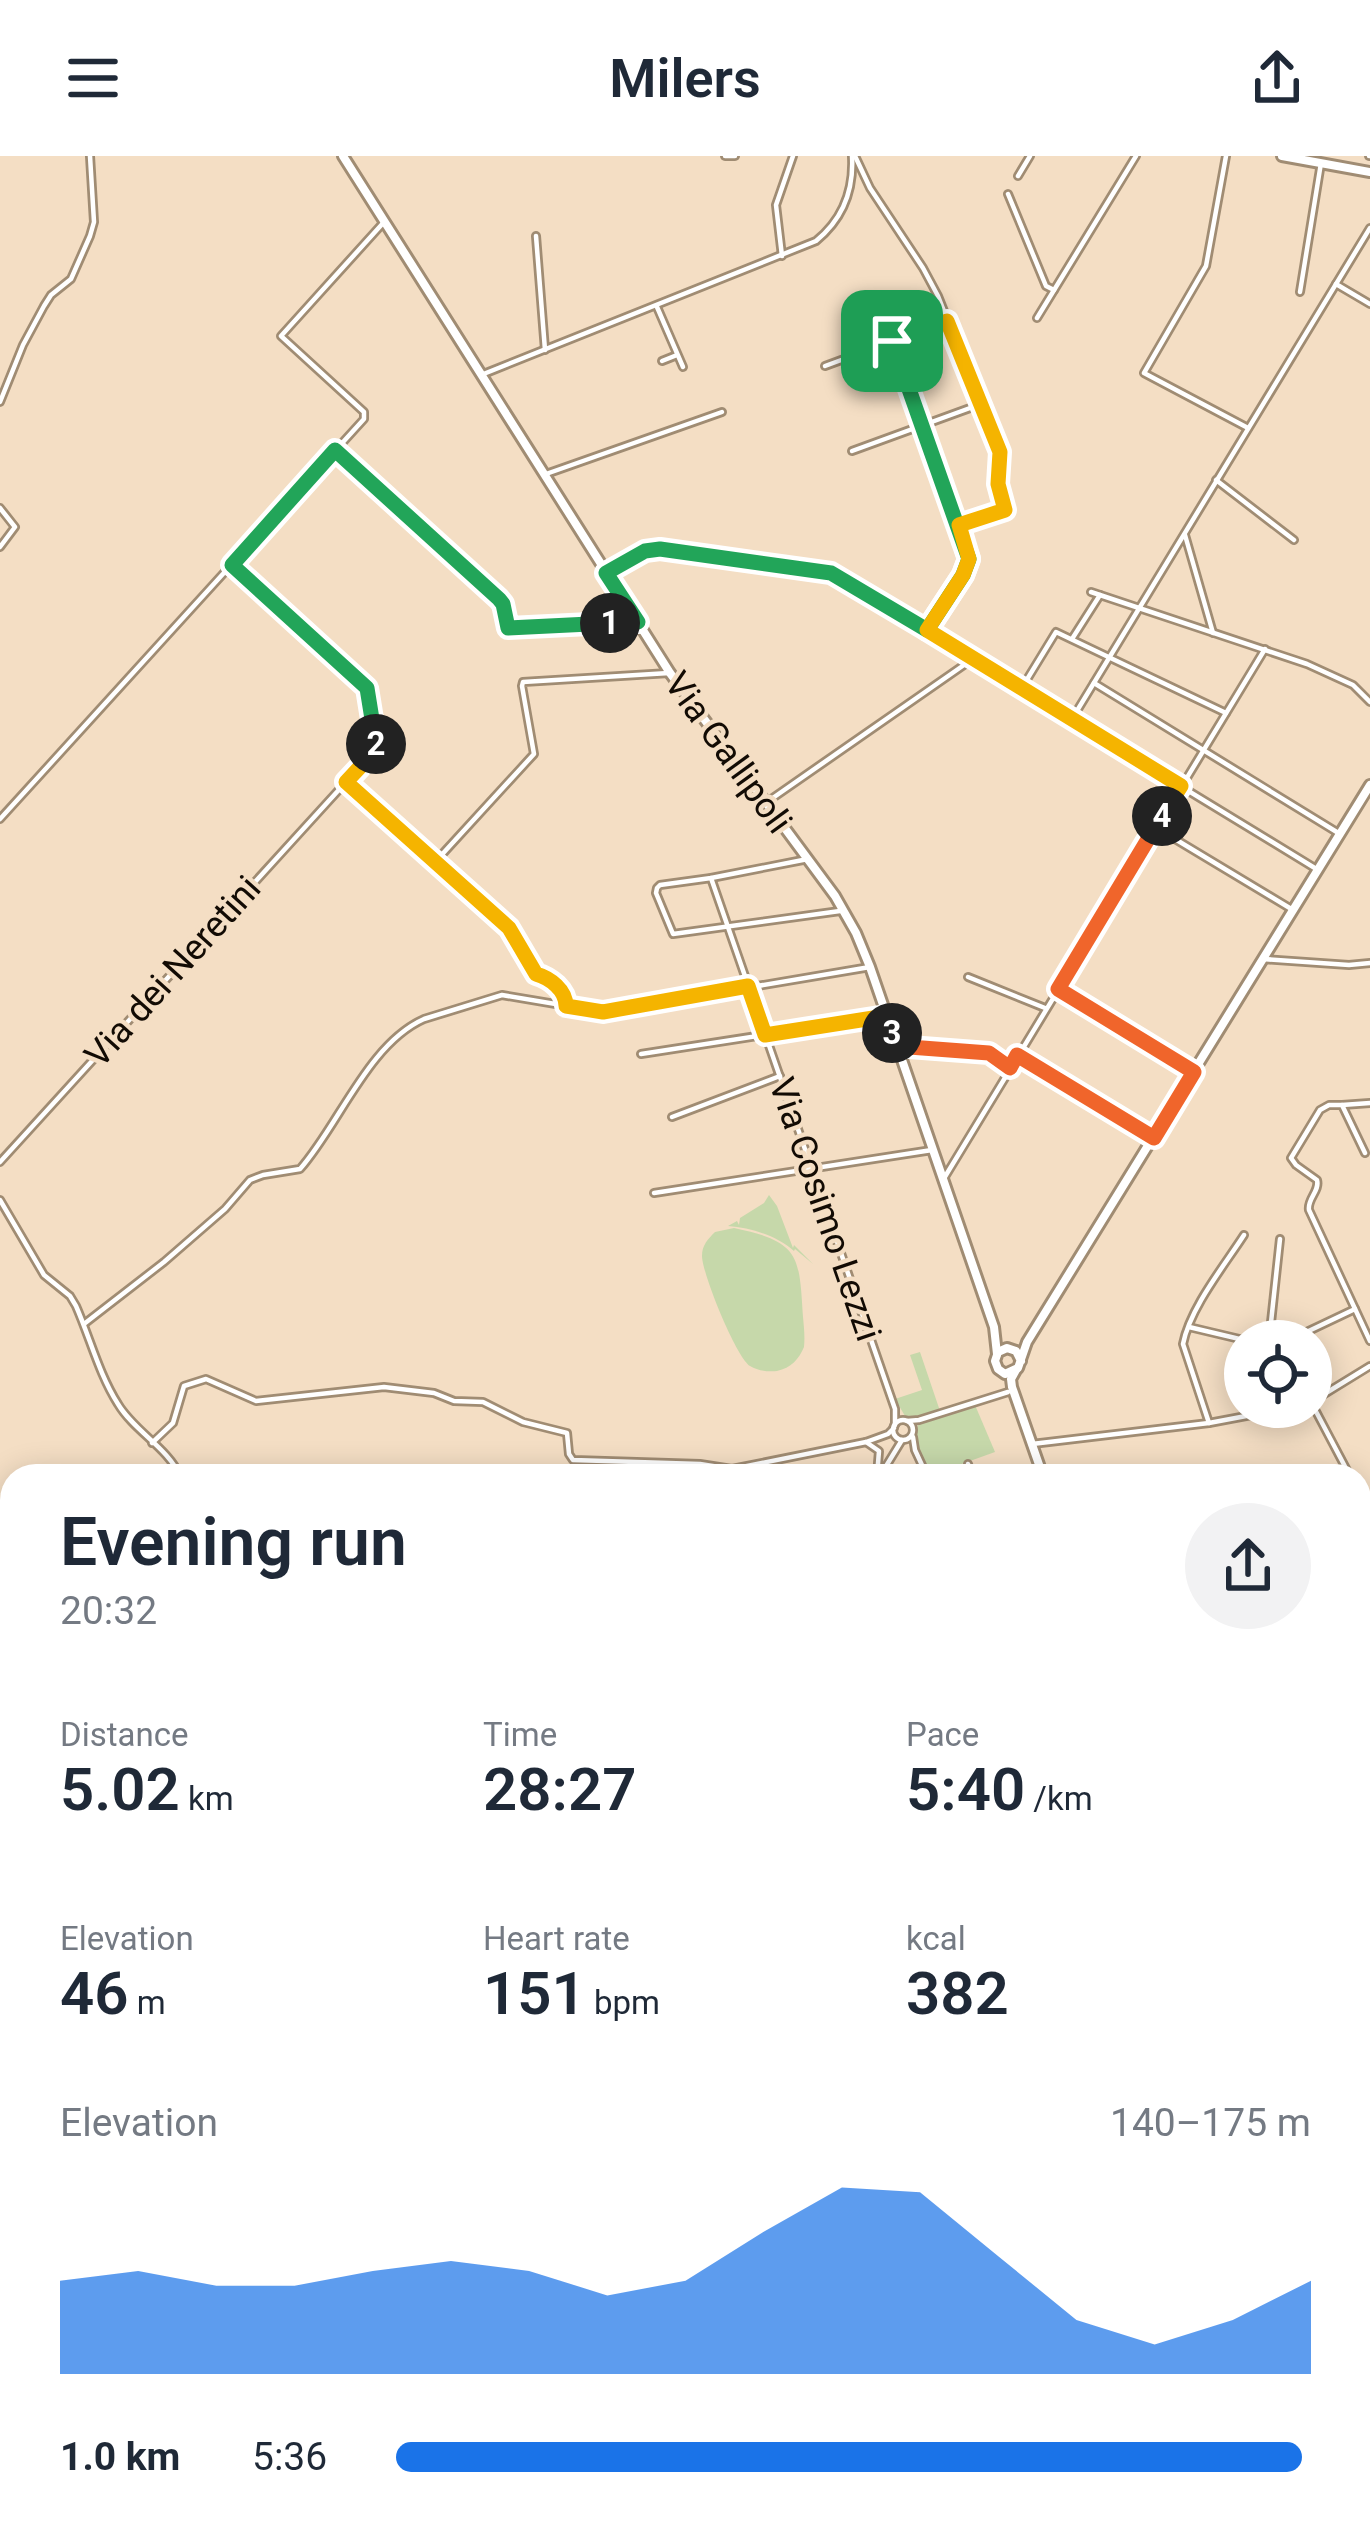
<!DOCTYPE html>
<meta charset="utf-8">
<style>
body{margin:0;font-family:Roboto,sans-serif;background:#f2f2f3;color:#1f2937;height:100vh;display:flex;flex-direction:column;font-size:45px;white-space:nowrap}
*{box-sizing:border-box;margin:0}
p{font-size:39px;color:#747a83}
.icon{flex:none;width:66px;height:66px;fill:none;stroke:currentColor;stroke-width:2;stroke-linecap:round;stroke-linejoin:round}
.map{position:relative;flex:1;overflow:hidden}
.details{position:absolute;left:0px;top:1308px;width:1371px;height:1065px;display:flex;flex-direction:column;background:#fff;border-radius:36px 36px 0 0;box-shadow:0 6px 30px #0003}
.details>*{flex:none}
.tools{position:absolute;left:1224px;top:1164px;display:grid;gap:24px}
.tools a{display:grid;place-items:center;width:108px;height:108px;border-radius:50%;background:#fff;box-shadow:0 6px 30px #0003;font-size:60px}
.pin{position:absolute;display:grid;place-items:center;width:102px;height:102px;color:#fff;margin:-51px;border-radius:24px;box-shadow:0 6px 18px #0006}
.km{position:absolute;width:60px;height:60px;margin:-30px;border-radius:50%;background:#222;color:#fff;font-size:33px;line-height:60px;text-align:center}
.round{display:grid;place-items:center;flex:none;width:126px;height:126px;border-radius:63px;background:#f2f2f3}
.headline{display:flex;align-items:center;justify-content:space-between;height:204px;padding:0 60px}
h1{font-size:66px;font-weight:600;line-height:90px}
.stats{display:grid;grid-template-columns:repeat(3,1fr);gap:18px;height:204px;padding:12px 60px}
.stats div{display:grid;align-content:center}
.stats b{font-size:60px;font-weight:600}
.stats small{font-size:33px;font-weight:400}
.stats p{font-size:33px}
.chart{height:336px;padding:24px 60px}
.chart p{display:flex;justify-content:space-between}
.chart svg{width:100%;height:216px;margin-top:12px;fill:#1a73e8;opacity:.7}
ul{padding:0 60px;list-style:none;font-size:39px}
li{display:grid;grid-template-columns:192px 144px 1fr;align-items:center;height:90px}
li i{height:30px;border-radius:15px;background:#1a73e8}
header{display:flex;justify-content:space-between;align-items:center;height:156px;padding:0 60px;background:#fff;font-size:54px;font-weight:600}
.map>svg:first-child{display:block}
</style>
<header><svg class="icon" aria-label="menu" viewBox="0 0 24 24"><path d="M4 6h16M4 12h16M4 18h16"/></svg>Milers<svg class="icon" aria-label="share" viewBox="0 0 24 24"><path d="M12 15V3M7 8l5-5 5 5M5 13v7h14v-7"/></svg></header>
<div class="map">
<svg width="1370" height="2372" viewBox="0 0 1370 2372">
<rect width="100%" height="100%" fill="#f4dec4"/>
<g fill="#c6d8aa">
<path d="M769,1039l8,11 16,42 1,-3 19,19 -18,-15 -1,2c-18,-16 -43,-23 -66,-25l9,-5 2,4 1,-7 24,-15z"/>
<path d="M734,1072c67,14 65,28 69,89 1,11 2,19 1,30 -5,12 -13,21 -27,24 -8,1 -19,0 -27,-5 -14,-9 -48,-93 -48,-110 0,-11 6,-17 13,-24z"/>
<polygon points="920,1196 940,1255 916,1263 905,1260 895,1243 922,1234 910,1199"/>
<polygon points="975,1249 995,1296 931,1319 915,1285 918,1268"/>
</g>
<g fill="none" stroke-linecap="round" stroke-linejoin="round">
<defs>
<g id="street">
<polyline points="725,0 735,0"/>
<polyline points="855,0 870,32 923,112 938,140 1000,296 997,328 1005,354 959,369"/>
<polyline points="1226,0 1206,110 1144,217 1248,272"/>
<polyline points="1369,0 1370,0"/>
<polyline points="1018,20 1030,0"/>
<polyline points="1008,38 1046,130 1054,134"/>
<polyline points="536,80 545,194"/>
<polyline points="782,100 776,49 793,0"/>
<polyline points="1336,128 1370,148"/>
<polyline points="1300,136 1321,7"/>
<polyline points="657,151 683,211"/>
<polyline points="1037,162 1136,0"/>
<polyline points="893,185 969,403 963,419 927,474"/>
<polyline points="662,205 677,199"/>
<polyline points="825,210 947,165"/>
<path d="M481,219l335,-134c27,-22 38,-50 36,-85"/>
<polyline points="0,246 23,189 44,150 51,139 71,123 90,80 94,66 90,0"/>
<polyline points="335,294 499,443 503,448 508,472 638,466"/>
<polyline points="852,295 981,248"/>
<polyline points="546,318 722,256"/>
<polyline points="1216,324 1294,384"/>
<polyline points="0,352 15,371 0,391"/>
<polyline points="1185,379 1213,477"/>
<polyline points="232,409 367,533 376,591 346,626 436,705 534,598 522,530 523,526 669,517"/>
<polyline points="606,417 645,395 660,393 831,417 1318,714"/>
<polyline points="1091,436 1307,508 1353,529 1370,546"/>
<polyline points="1072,483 1100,439"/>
<polyline points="1094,527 1340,678"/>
<polyline points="1023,530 1056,476 1226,557"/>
<polyline points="1072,563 1370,72"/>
<polyline points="767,646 974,502"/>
<polyline points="0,663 364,263 364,256 281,180 384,66"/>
<polyline points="1155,671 1293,754"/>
<polyline points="808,703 711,722 660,729 657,732 656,737 673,778 840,755"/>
<path d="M437,706l72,66 27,46c15,4 30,16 30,32"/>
<polyline points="711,722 895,1253 895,1269"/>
<polyline points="1263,803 1349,809 1370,807"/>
<polyline points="968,821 1045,852"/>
<polyline points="1058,833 1194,917"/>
<polyline points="900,891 989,897 1010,912"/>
<polyline points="641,898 886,860"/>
<polyline points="1017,899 1154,982"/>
<polyline points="1342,949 1370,947"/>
<polyline points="672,961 780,920"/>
<path d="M1365,997l-23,-48h-13l-9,5 -29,48 5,7 21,15c3,11 -10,19 -8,30l61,131"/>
<polyline points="0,1006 346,626"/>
<polyline points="943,1024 1265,493"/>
<polyline points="654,1037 932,994"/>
<path d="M0,1044l44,75 26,21 6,10c14,32 23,68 42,98 16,27 50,44 62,72"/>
<path d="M84,1168l80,-62 61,-53 25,-29 13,-5 37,-6c39,-44 68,-125 124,-150l78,-24 101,17 267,-45"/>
<polyline points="1189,1171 1248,1185"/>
<polyline points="1296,1181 1355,1153"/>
<polyline points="1269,1185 1280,1083"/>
<polyline points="1313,1245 1370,1210"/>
<polyline points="1311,1246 1350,1320"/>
<circle cx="903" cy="1274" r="10"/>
<polyline points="907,1265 919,1264 1008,1236"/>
<path d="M1209,1267l-26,-79c7,-36 41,-78 61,-109"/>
<polyline points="913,1281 915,1294 927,1320"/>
<polyline points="866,1286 879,1295 877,1320"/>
<polyline points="152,1287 173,1267 184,1230 206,1223 256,1245 384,1231 434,1237 454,1245 483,1246 523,1266 567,1277 569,1298 573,1304 700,1308 732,1313 866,1286 888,1278 894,1272"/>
<polyline points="1032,1288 1209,1267 1294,1251"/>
<polyline points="968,1308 972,1320"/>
<polyline points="880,1320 902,1284"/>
<polyline points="1359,1336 1370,1356"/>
<polyline points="1359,2132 1370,2130"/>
<polyline points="1359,2168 1366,2167 1363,2155 1370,2154"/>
<polyline points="607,2361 607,2372"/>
<polyline points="1183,2361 1184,2372"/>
<polyline points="1294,2361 1298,2372"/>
<polyline points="1338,2361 1342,2372"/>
<polyline points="1036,2371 1077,2370 1077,2361"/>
<polyline points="445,2372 446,2361"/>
</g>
<g id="secondary">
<polyline points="343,0 670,517 835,740 856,777 870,811 994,1171 997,1198"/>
<polyline points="1282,0 1370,16"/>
<polyline points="1021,1205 1016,1195 1007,1192 998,1196 995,1205 998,1213 1005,1218 1018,1212 1027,1186 1370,629"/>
<polyline points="1016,1214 1011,1223 1012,1231 1043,1320"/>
<polyline points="1359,2245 1368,2271"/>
<polyline points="1359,2290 1370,2284"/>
<polyline points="961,2361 986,2372"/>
<polyline points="989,2372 997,2366 1003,2367 1007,2372"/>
<polyline points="1269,2372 1279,2361"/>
</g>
</defs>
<use href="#street" stroke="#a08c73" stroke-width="10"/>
<use href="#secondary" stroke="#a08c73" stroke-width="14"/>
<use href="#street" stroke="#fff" stroke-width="4.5"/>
<use href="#secondary" stroke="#fff" stroke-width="8"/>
</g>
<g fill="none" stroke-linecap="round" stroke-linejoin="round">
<defs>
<polyline id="split-1" points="610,467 638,466 606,417 645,395 660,393 831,417 927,474 963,419 969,403 892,185"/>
<polyline id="split-2" points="376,588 367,532 232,409 335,294 499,443 503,448 508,472 610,467"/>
<path id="split-3" d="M376,588l-1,7 -29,31 163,146 27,46c14,4 30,16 30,32l37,6 145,-26 17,49 121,-19 6,17"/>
<polyline id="split-4" points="892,877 896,890 989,897 1010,912 1017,899 1154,982 1194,916 1058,833 1162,660"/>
<polyline id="split-5" points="892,185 947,165 1000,296 998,328 1005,354 959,369 969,403 963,419 927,474 1181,630 1162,660"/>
</defs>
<use href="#split-1" stroke="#fff" stroke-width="24"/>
<use href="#split-2" stroke="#fff" stroke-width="24"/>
<use href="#split-3" stroke="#fff" stroke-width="24"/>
<use href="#split-4" stroke="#fff" stroke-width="24"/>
<use href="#split-5" stroke="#fff" stroke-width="24"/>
<use href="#split-1" stroke="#22a559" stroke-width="15"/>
<use href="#split-2" stroke="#22a559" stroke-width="15"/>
<use href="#split-3" stroke="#f5b400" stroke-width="15"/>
<use href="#split-4" stroke="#f0652b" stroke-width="15"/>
<use href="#split-5" stroke="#f5b400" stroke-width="15"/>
</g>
<g text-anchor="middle" stroke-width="9" stroke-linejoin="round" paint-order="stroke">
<g font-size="36" fill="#120b04" stroke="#f4dec4">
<text transform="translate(729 596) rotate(54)" y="13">Via Gallipoli</text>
<text transform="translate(172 815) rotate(-48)" y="13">Via dei Neretini</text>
<text transform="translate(826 1053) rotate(71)" y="13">Via Cosimo Lezzi</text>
</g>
</g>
</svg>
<div class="tools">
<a><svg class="icon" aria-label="locate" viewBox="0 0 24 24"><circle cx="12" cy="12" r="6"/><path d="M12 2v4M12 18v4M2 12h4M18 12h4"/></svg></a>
</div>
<div class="pin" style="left:892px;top:185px;background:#1e9e55"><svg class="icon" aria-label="arrive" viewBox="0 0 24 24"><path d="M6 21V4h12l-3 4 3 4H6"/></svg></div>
<b class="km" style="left:610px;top:467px">1</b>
<b class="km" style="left:376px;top:588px">2</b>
<b class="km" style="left:892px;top:877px">3</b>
<b class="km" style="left:1162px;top:660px">4</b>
<section class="details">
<div class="headline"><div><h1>Evening run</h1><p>20:32</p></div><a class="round"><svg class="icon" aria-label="share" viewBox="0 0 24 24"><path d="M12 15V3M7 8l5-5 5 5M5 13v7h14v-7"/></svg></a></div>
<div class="stats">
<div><p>Distance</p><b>5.02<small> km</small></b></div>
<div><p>Time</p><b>28:27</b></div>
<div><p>Pace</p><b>5:40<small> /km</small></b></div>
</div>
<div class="stats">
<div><p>Elevation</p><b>46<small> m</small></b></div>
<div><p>Heart rate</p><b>151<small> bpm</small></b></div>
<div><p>kcal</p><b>382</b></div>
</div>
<div class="chart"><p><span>Elevation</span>140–175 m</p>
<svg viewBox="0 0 160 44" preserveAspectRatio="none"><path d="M0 44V25L10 23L20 26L30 26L40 23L50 21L60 23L70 28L80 25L90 15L100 6L110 7L120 20L130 33L140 38L150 33L160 25V44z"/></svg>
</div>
<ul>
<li><b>1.0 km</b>5:36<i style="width:99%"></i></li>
</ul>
</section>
</div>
